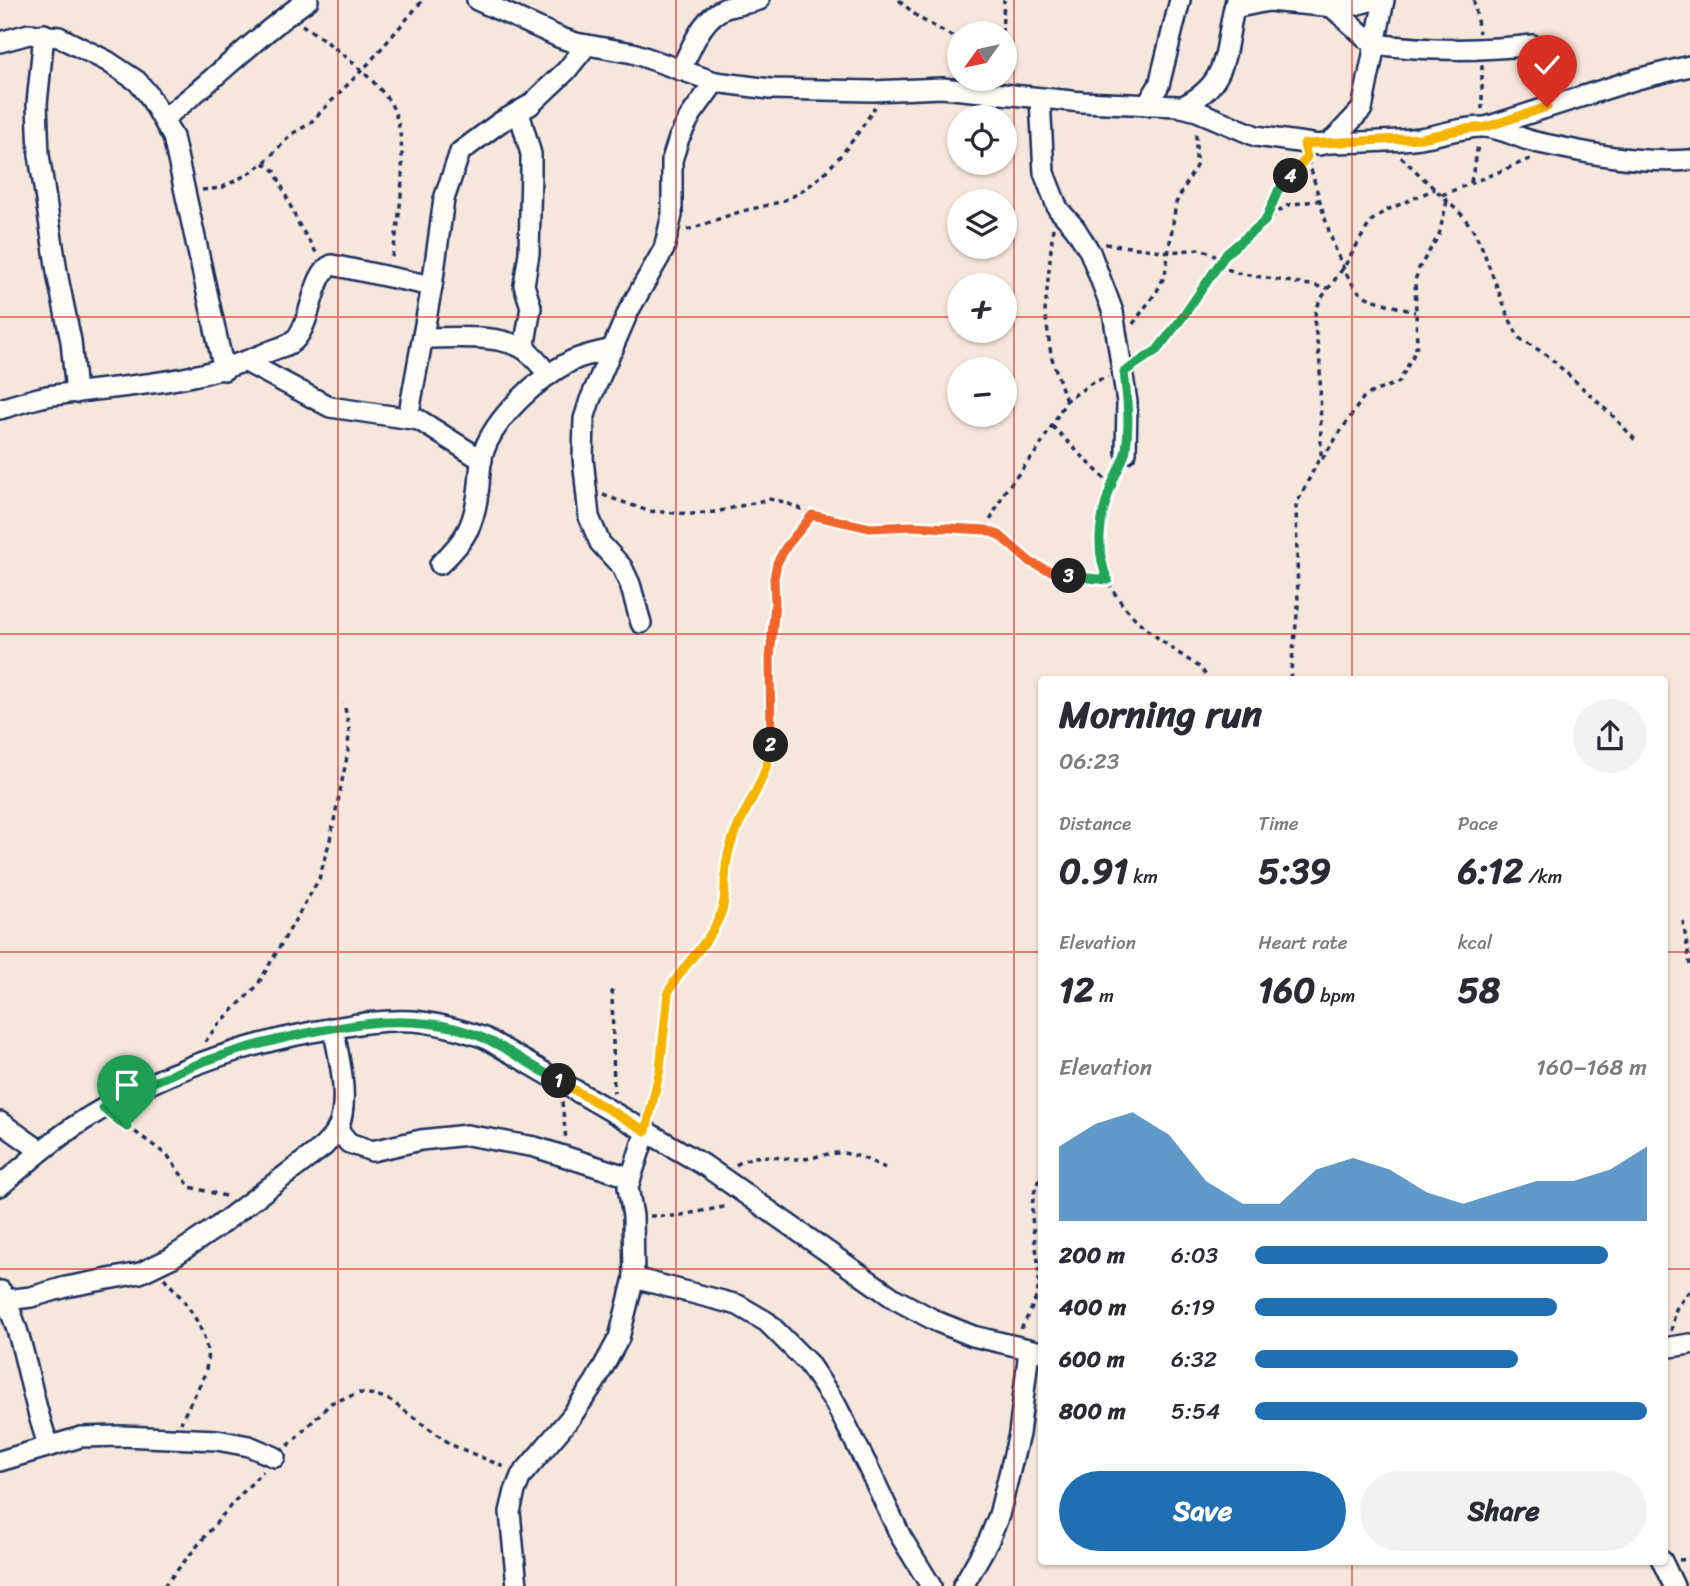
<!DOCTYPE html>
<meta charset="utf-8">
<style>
body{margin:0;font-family:Sriracha,sans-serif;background:#f2f2f3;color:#2b2b33;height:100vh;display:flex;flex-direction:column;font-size:26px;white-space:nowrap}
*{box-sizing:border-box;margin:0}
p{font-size:23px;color:#7c7c81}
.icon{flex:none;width:38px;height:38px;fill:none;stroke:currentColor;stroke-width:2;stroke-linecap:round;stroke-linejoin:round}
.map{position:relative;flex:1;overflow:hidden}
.details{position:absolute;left:1038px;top:676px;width:630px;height:889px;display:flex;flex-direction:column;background:#fff;border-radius:7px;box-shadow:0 2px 5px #0004}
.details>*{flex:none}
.needle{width:46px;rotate:237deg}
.tools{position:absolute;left:947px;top:21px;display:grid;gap:14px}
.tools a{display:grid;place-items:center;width:70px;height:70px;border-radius:50%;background:#fff;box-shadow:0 2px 5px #0004;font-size:35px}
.pin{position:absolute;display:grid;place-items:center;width:60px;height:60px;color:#fff;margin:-72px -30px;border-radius:50% 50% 50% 0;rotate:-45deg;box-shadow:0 0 7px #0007}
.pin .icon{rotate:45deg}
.km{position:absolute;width:35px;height:35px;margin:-18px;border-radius:50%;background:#222;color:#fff;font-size:19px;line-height:35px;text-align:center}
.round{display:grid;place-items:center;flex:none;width:74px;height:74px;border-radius:37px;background:#f2f2f3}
.head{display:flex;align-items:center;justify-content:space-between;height:119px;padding:0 21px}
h1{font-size:38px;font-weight:700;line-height:52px}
.metrics{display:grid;grid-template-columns:repeat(3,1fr);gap:10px;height:119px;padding:7px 21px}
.metrics div{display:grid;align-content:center}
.metrics b{font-size:35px;font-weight:700}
.metrics small{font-size:19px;font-weight:400}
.metrics p{font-size:19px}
.chart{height:196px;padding:14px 21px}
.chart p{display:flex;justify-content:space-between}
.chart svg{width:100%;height:126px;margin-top:7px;fill:#1f6fb2;opacity:.7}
.primary-button{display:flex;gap:14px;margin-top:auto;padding:14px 21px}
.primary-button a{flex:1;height:80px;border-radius:42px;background:#1f6fb2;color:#fff;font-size:28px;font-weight:700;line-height:80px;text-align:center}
.primary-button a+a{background:#f2f2f3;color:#2b2b33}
ul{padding:0 21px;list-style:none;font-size:23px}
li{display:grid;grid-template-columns:112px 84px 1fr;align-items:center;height:52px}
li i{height:18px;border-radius:9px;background:#1f6fb2}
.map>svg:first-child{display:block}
</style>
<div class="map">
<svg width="1690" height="1586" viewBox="0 0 1690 1586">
<rect width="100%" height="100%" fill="#f7e6db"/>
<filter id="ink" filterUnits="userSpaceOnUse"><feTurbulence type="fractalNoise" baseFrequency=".0143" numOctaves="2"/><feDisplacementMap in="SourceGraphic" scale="14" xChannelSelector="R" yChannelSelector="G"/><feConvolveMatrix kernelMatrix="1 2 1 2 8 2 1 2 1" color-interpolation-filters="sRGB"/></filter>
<g filter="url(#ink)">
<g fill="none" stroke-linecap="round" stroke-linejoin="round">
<defs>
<g id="street">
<polyline points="477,0 561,38 576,43 633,53 715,82 770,89 873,91 942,88 1082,102 1178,106 1197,111 1256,136 1319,145 1328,143 1336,137 1362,109 1384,0"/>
<polyline points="1234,8 1268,1 1344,8 1373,0"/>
<polyline points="1333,8 1374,45"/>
<polyline points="44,34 37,104 39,155 58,278 71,341 76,393"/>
<polyline points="0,42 29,34 59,37 107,61 137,81 148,94 173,137 224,370"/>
<path d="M1374,44c56,7 103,7 159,1"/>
<path d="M680,70c12,-21 21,-53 46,-62 10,-3 22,-5 33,-8"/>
<polyline points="1040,99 1044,173 1058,209 1075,228 1090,252 1113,312 1127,402 1126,452"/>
<polyline points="1147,105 1159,85 1180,0"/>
<path d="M1181,107c52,-24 42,-60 55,-107"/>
<polyline points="519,112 531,154 531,170 529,253 524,285 531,307 524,349"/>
<path d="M164,118c50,-37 93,-83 144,-118"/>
<polyline points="1486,127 1637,79 1690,66"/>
<path d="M1328,143c28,-1 64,-1 92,-5 21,-3 41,-11 63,-11 17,0 35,11 52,15 51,11 103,22 155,18"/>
<path d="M423,338c29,0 79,-5 104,13 8,7 15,16 22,24"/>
<polyline points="246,362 330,407 419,420 482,460"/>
<path d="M0,409c15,-4 31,-10 47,-13 78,-11 145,-11 219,-43 8,-4 18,-6 25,-10 21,-13 20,-70 41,-78l100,21"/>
<polyline points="408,418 432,286 444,199 460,152 499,123 530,105 566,71 587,45"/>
<path d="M440,564c27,-25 35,-41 39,-79 1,-10 1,-22 4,-32 12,-36 55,-75 88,-92 13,-6 28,-9 42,-12"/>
<polyline points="641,623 630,584 622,567 600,543 589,517 583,458 584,419 590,400 629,310 664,249 672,215 672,160 679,138 691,115 715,82"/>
<polyline points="0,1122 41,1151"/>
<polyline points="337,1129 349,1143 372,1151 421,1140 467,1135 535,1147 629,1177"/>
<path d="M0,1186c27,-23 54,-47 84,-66 71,-45 146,-72 228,-88 34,-6 67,-13 101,-11 25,2 49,9 72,17l219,127 191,134 43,23 35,14 68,16"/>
<polyline points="634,1278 738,1305 767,1322 808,1363 835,1403 868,1467 901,1537 931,1586"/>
<path d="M1,1291c25,45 28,106 48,155"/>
<path d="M6,1300l25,-3 35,-10 74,-14 31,-15 46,-31 107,-81c4,-5 11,-11 14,-18 12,-27 1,-72 -5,-100"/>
<polyline points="1664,1348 1690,1344"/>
<polyline points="0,1461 81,1437 121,1436 217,1440 249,1446 275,1457"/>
<polyline points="1662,1561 1674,1586"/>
<polyline points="517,1586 510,1512 515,1491 521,1476 571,1417 595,1382 619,1338 634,1278 633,1216 628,1187 646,1131"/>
<polyline points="963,1586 989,1540 999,1515 1019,1434 1029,1350"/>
</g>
</defs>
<use href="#street" stroke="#1b2f5e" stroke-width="24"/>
<g stroke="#1b2f5e" stroke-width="3.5" stroke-dasharray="5 5" stroke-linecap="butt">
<polyline points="899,0 919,18 959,40"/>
<polyline points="1474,0 1479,33"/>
<path d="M302,25c25,15 79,57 91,83 17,37 7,114 -2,153"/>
<polyline points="1002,33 1004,0"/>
<polyline points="1482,65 1482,109"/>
<polyline points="1401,157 1462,215 1472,228 1481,245 1508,316 1519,338 1547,355 1615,418 1638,443"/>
<path d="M1308,160c10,30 29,118 55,135 6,4 43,15 52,17"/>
<polyline points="264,163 275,171 298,223 317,254"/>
<polyline points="1471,182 1478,145"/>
<polyline points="202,190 221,188 248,174 266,161 292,134 309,124 368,64 423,0"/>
<polyline points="1442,195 1530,159"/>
<polyline points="1266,218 1278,192 1304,161"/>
<polyline points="1053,228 1045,311 1051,355 1066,401"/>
<path d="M687,230c16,-5 31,-11 46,-16 21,-7 42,-8 62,-19 34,-19 60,-56 80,-88"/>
<polyline points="1105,244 1170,252 1200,249 1211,253 1221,261"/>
<polyline points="1218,265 1237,273 1328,288"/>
<polyline points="1133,324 1157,291 1165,275 1176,203 1196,166 1196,131"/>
<polyline points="1137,364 1157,350 1170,335 1226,254 1243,237 1288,205 1320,200"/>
<polyline points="1052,426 1111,485"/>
<polyline points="1322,459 1363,398 1371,393 1399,382 1413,356 1417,345 1415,281 1419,268 1439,235 1447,201"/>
<path d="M1119,467c-47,104 -3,146 82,201l7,11"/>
<polyline points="603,495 648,511 691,514 716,512 769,499 784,502 825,519 870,528 913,526 986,529 999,535 1015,551 1045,569 1070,577 1108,580"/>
<polyline points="986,529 1005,491 1039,448 1066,401 1093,382 1108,377"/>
<polyline points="1290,679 1298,606 1296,505 1321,455 1320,364 1314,319 1316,311 1320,300 1344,267 1371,221 1385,211 1435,189"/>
<polyline points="1683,921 1690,965"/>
<polyline points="612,990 614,1093"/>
<polyline points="205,1042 216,1027 257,986 319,879 330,840 348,752 349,728 344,703"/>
<polyline points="562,1102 566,1140"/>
<path d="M650,1115l10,-46 8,-76c13,-27 38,-46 51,-74 12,-24 4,-60 15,-89 10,-24 29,-44 35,-71 5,-21 1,-43 0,-64 0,-31 3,-60 6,-90 1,-15 -3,-29 2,-43 8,-17 23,-32 35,-47"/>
<polyline points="119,1120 168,1156 190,1187 229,1197"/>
<path d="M736,1165c25,-16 38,-5 64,-6 13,0 25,-6 38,-6 18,0 32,8 47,15"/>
<polyline points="650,1216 676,1216 729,1206"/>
<path d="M164,1278c21,23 50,57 42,91 -3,14 -19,37 -25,54"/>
<path d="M1021,1329c7,-13 17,-31 18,-45 2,-37 -18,-73 2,-108"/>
<polyline points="1671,1331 1676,1309 1690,1290"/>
<polyline points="288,1446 331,1403 359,1393 377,1395 391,1401 452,1445 507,1468"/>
<polyline points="1679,1560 1690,1559"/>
<polyline points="164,1586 232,1504 263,1471"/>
</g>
<use href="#street" stroke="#fdfcf7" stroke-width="19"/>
</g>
</g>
<g fill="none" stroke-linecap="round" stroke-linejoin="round" filter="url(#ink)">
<defs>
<path id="split-1" d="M127,1127l-24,-19c70,-39 131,-60 209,-76 48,-9 95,-16 143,-4 37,9 70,34 104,53"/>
<path id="split-2" d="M559,1081l87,50 14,-62 8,-76c13,-27 39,-47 51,-75 9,-18 4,-39 8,-58 7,-42 40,-73 44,-115"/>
<polyline id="split-3" points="771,745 770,658 775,603 774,578 777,563 786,547 812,515 870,528 913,526 986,530 999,535 1030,562 1045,569 1069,576"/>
<path id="split-4" d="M1069,576l39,4c-14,-31 -8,-64 4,-96 4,-12 12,-23 14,-35 4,-26 1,-52 -2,-77l33,-22 25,-32 44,-64 39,-33 13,-30 13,-15"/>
<polyline id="split-5" points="1291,176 1307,157 1304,144 1421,138 1464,129 1486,127 1547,107"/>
</defs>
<use href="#split-1" stroke="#fff" stroke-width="14"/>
<use href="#split-2" stroke="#fff" stroke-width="14"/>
<use href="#split-3" stroke="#fff" stroke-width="14"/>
<use href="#split-4" stroke="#fff" stroke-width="14"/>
<use href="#split-5" stroke="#fff" stroke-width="14"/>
<use href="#split-1" stroke="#22a559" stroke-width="9"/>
<use href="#split-2" stroke="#f5b400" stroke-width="9"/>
<use href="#split-3" stroke="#f0652b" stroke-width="9"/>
<use href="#split-4" stroke="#22a559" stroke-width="9"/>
<use href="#split-5" stroke="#f5b400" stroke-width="9"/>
</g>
<path fill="none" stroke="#d62828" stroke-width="2" stroke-opacity="0.55" d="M338,0v1586M676,0v1586M1014,0v1586M1352,0v679M0,317h959M1004,317h686M0,634h1690M0,952h1041M1664,952h26M0,1269h1041M1664,1269h26M1352,1561v25"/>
</svg>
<div class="tools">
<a><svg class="needle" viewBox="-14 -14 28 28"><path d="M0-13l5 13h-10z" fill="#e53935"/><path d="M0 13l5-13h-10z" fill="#7c7c81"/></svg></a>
<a><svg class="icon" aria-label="locate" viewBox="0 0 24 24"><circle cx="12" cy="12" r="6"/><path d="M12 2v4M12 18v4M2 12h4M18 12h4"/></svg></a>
<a><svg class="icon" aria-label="layers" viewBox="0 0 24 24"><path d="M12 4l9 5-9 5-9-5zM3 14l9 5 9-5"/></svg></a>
<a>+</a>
<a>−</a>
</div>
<div class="pin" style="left:127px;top:1127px;background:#1e9e55"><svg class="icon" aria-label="arrive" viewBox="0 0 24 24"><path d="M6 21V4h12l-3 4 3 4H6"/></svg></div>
<div class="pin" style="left:1547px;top:107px;background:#d93025"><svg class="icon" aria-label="check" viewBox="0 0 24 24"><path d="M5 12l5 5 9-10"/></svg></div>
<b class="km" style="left:559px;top:1081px">1</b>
<b class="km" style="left:771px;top:745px">2</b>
<b class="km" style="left:1069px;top:576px">3</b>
<b class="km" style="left:1291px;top:176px">4</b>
<section class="details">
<div class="head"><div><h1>Morning run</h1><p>06:23</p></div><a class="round"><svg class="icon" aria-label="share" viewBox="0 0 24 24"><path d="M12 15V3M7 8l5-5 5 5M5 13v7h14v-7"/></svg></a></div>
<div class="metrics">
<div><p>Distance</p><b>0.91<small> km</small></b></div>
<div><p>Time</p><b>5:39</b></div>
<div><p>Pace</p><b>6:12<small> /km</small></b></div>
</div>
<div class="metrics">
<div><p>Elevation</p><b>12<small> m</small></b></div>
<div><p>Heart rate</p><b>160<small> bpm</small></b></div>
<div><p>kcal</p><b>58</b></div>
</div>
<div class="chart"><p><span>Elevation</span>160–168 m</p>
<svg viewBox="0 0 160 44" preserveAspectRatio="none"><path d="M0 44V18L10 10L20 6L30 14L40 30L50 38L60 38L70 26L80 22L90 26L100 34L110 38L120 34L130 30L140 30L150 26L160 18V44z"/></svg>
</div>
<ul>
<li><b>200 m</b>6:03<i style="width:90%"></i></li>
<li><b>400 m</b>6:19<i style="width:77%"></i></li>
<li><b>600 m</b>6:32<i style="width:67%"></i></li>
<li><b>800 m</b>5:54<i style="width:100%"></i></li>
</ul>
<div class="primary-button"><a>Save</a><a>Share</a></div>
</section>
</div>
